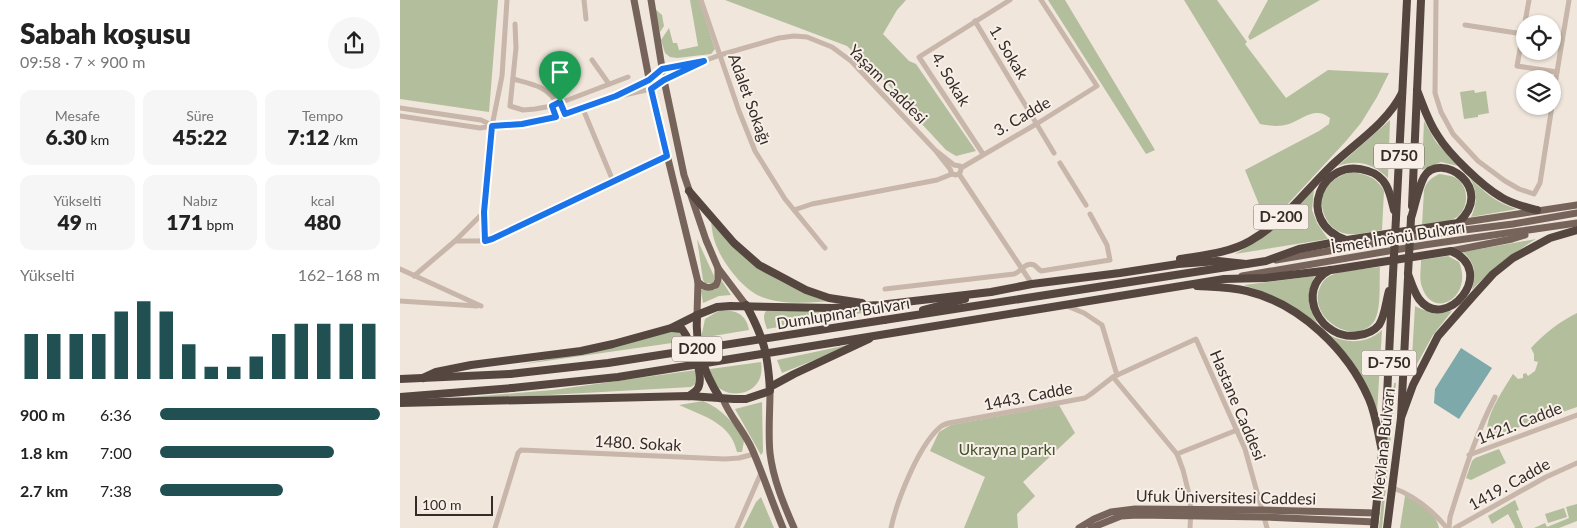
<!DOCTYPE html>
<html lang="tr">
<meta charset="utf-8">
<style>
body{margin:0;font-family:Lato,sans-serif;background:#f6f6f6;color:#222;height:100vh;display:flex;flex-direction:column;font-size:19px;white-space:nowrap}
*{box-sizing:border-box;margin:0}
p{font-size:16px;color:#767676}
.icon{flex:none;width:28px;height:28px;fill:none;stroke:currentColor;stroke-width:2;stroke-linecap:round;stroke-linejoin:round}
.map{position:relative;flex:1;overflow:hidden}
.drawer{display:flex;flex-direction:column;background:#fff;width:400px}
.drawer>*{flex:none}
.controls{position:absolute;left:1116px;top:15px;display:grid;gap:10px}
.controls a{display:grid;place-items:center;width:45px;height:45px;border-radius:50%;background:#fff;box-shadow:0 1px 4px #0004;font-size:25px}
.scale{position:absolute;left:15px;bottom:12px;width:78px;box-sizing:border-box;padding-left:5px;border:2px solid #352c28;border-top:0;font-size:14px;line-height:18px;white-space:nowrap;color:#352c28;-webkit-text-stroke:4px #f8f0e8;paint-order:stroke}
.pin{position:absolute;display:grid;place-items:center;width:42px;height:42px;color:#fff;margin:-51px -21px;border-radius:50% 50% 50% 0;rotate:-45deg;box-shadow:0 0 5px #0007}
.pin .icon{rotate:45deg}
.round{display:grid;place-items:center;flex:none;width:52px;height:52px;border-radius:26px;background:#f6f6f6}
.overview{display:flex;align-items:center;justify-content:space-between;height:85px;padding:0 20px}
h1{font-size:28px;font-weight:800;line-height:38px}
.figures{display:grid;grid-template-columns:repeat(3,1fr);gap:8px;height:85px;padding:5px 20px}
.figures div{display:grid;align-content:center;border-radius:12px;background:#f6f6f6;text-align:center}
.figures b{font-size:21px;font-weight:800}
.figures small{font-size:14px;font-weight:400}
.figures p{font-size:14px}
.chart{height:140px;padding:10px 20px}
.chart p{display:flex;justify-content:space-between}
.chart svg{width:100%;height:90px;margin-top:5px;stroke:#215053;stroke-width:6}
ul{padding:0 20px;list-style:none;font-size:16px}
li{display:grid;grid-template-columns:80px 60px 1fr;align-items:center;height:38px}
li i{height:12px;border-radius:6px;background:#215053}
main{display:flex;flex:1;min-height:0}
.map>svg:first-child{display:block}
</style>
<main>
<section class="drawer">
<div class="overview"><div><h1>Sabah koşusu</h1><p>09:58 · 7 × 900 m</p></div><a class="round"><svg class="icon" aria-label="share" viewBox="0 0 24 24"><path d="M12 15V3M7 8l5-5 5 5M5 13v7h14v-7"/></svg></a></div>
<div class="figures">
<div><p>Mesafe</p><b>6.30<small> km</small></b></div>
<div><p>Süre</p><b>45:22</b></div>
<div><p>Tempo</p><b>7:12<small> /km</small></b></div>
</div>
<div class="figures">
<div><p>Yükselti</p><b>49<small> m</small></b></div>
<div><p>Nabız</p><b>171<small> bpm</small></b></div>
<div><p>kcal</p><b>480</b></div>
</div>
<div class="chart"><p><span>Yükselti</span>162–168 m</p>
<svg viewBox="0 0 160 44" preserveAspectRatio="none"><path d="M5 44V22M15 44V22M25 44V22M35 44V22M45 44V11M55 44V6M65 44V11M75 44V27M85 44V38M95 44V38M105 44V33M115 44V22M125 44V17M135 44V17M145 44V17M155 44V17"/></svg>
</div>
<ul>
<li><b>900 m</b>6:36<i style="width:100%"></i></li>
<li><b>1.8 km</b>7:00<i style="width:79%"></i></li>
<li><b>2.7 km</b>7:38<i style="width:56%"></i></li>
</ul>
</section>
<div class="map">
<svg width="1177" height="528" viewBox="0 0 1177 528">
<rect width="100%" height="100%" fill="#f0e6dc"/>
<g fill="#b3be9d">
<polygon points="0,0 98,0 89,112 0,99"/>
<polygon points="290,0 299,0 315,49 311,54 277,58 270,57 265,53 261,40 269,28 273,43 277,43 279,50 298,46"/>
<polygon points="325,0 506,0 497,10 483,34 509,61 516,64 576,151 556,156 546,150 520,122 486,82 447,46"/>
<polygon points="648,0 665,0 755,150 746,154"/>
<path d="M784,0h33l30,42 -2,2 41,54 42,-28 61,3 -12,24 -16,26 -15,18 -61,66 -18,17 -22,-54 74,-39 10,-7 1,-6c-15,-12 -27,1 -41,6 -9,3 -20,2 -29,0z"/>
<polygon points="868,0 920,0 850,40 848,37"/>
<polygon points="255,9 262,15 264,26 260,32"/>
<polygon points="1074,90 1075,93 1086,91 1089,113 1078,115 1078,117 1064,119 1060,92"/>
<path d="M990,120l-2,58c-15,-14 -29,-19 -50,-12z"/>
<polygon points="1024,121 1036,142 1058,166 1041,162 1022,170"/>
<path d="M951,172c14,2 26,5 33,19l-2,39c-13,2 -30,7 -42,2 -17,-8 -24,-32 -12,-46 6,-8 14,-11 23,-14z"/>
<path d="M1039,174c5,1 10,1 15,3 15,7 16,30 3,40 -9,6 -24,6 -35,8l2,-35c3,-9 7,-12 15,-16z"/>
<path d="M1070,178c14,14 28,26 47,31l-46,8c7,-14 6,-26 -1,-39z"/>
<polygon points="914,189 912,210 917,223 928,239 835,254 859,240 886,221"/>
<path d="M311,222c9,10 19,22 29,31 27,24 60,41 96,48 -24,1 -52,5 -74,-4 -19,-7 -39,-34 -46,-52 -3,-7 -4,-15 -5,-23z"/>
<polygon points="297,239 314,276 314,280 313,283 305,283 303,280"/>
<path d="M1136,239c-24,15 -45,30 -64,51 4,-15 4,-27 -9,-38z"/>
<path d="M1048,256l11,6c15,35 -26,59 -37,25 -3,-8 -1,-18 -1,-27z"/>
<path d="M980,267c-1,14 2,45 -7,56 -19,22 -60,-2 -55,-30 2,-6 4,-12 10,-16 10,-7 39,-8 52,-10z"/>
<path d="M915,276c-10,20 -7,30 3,49 -22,-19 -46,-30 -74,-40z"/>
<polygon points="322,281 331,295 319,296 303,303 301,290 315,290"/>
<path d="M1015,306c13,7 23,7 37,5l-19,24 -22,40z"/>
<path d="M486,309l-119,20c-2,-6 -5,-13 -1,-18z"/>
<path d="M320,310c16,0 26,4 29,20l-48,8 4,-19z"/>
<path d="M1177,313v94l-80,28h-7l-2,-1c-5,-15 17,-47 25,-60l5,5 5,-1v-4l3,-1 2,3 7,-5 3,-9 -4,-1v-7l-3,-6c14,-15 28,-26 46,-35z"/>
<polygon points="270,329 281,332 286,341 118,365 203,349"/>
<path d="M982,330l-5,83c-13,-34 -22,-52 -48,-78 18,9 38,9 53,-5z"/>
<polygon points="457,343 382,373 377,360"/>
<path d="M361,362c6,36 -39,40 -48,18 -1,-3 -2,-8 -3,-11z"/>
<polygon points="296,370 297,383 291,387 44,401 43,399 153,390"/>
<polygon points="994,383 996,383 982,528 979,528"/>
<path d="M303,401c19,8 32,22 41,40l-2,11h-5c-6,-29 -34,-36 -58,-47z"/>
<polygon points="362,402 363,452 361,455 335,409"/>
<polygon points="659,405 675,433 623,482 635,496 617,514 618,528 564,528 585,477 530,451 539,432 551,425"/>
<polygon points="1099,449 1106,463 1071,480 1066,478 1072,461 1075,458"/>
<path d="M1005,496h1c13,8 30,16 33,32h-39z"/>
<polygon points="361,497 374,528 343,528 356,502"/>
<polygon points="1115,500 1119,510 1116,511 1123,528 1114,528 1115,527 1108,514 1092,524 1088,516"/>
<polygon points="1177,504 1177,521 1159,528 1134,528 1145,523 1147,527 1169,518 1166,507"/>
<polygon points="1164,508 1167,517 1148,523 1145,514"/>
</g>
<polygon fill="#7da9ab" points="1061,348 1092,368 1059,419 1034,403 1035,389"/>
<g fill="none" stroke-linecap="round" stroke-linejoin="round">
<g stroke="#c7b6a9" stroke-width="5">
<polyline points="184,0 186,19"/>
<polyline points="301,0 339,111 355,151 385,199 425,248"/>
<polyline points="1036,0 1035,93 1041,112 1053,134 1078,161 1105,181 1119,189 1134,194 1140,183 1152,106"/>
<polyline points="1129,0 1117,66 1157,72"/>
<polyline points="575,21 654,153"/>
<polyline points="115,24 116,48 110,106 123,110 135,109 152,106 228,77"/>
<polyline points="1065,25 1123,34"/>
<polyline points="192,60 209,84"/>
<polyline points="262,69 296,62"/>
<path d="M113,79c18,5 35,7 44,25"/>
<polyline points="264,80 304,61 320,55 379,38 394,36 407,37 432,47 451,61 535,150 550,169 552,174 556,175 560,173 561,169 560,166 554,165 535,150"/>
<polyline points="224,95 251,89"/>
<polyline points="1152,102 1169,0"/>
<polyline points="0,108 81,120 92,125"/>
<polyline points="183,109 213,181"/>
<path d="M0,116l80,12c19,-3 38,-2 57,-6 39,-8 76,-24 112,-42"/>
<polyline points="583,154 519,57 610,0"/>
<polyline points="660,163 686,205"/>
<polyline points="561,168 638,123 697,86 641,0"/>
<polyline points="559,174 632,284"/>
<polyline points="394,210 412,204 537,180 552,174"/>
<polyline points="84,212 85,241"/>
<polyline points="55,241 78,241 92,239 267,156"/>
<polyline points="0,269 81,306"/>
<polyline points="14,276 55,241 84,212 92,126 102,76 107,0"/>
<path d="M485,289l129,-15c7,-2 12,-13 20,-9 2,1 4,4 7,6l69,-11 -3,-15 -17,-31"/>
<polyline points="0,301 77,306"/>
<polyline points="667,306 684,313 702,325 717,375"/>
<polyline points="713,377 777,454 783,470 789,494 791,509 790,528"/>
<polyline points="777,454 837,430"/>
<polyline points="1069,455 1177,415"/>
<path d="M993,488c23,8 39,22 54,40"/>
<polyline points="864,517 867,528"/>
<polyline points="95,528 118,453 121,450 325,459 339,458 354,454"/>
<polyline points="337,528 361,473"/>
<path d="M491,528c6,-28 27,-80 47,-99 3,-3 7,-5 11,-6l136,-25 6,-4 22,-17 83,-38 49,110 17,61"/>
<path d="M1049,528l1,-11c13,-41 25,-81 45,-120"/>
<polyline points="1055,528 1146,477 1177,463"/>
</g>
<g stroke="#76635a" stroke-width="7">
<polyline points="234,0 251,89 298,282 297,315"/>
<polyline points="251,0 264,80 284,175 306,240 318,268 346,305"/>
<polyline points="1058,223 1177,205"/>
<polyline points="1051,251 1112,239 1125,235"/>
<polyline points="876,260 1024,235 1113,224 1177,213"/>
<polyline points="842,276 1024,245 1177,223"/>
<path d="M298,282c6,6 11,7 18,3l2,-5v-12"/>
<path d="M370,391c0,20 -2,42 0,62 3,26 14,52 24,75"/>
<path d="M323,399c7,18 21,32 29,50 11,25 20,53 31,79"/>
<polyline points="679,528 694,519 711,512 735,509 862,510 976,513"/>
<polyline points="691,528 721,516 737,515 864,517 975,522"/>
</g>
<g stroke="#554640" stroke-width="8">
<path d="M1017,90c6,15 11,32 21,46 11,18 44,50 63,61 11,7 24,10 36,13"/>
<polyline points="289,191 334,243 359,265 406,290 429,298 462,303"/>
<polyline points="1012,206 1021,0"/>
<polyline points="996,218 1007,0"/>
<path d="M946,240c-53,-19 -24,-85 22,-69 7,2 14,7 18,14 4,7 6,17 8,25"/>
<path d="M780,259c24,-4 49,-6 70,-18 32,-18 53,-47 78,-72 25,-25 58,-44 74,-76"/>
<path d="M930,270c-37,19 -9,73 29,65 8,-1 15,-4 20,-10 6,-9 7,-24 10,-34"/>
<path d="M797,286c17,1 34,1 50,5 53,13 101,59 122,108 7,16 9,35 13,52"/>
<polyline points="523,310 565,299"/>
<path d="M297,315c-2,31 6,57 23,83"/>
<path d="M484,320l382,-59 33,-12 48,-9 111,-17c39,-35 -18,-73 -34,-46 -6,11 -9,29 -13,41"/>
<path d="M272,328l10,1c8,11 23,46 16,59 -2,4 -5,5 -9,8"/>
<path d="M437,342l387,-63 41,-1 66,-8 120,-19c48,20 -6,83 -32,48 -5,-7 -8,-17 -11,-25"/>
<polyline points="23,378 36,372 71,365 181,351 213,344 271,328 297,315 317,307 330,306 432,308 479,305 591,292 632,284 720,273 778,264 818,261 846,264"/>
<polyline points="0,379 110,374"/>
<polyline points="370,387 394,374 469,339"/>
<polyline points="0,397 112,388"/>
<path d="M0,403l289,-7 45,3h12l24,-8c-2,-37 -6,-53 -24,-86"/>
<polyline points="1001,418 1013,385 1038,336 1074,295 1093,274 1113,258 1150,238 1177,230"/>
<polyline points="974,528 986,416 993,274"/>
<polyline points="987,528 1001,418 1008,278"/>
</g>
<g stroke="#554640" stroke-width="8">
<polyline points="993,274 996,218"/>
<polyline points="1008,274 1011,218"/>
<polyline points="110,374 208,363 484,320"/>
<polyline points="112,388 218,377 437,342"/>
</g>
</g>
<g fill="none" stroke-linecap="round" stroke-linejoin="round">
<defs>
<polygon id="route" points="304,61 264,80 251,89 267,156 92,239 85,241 84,212 92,126 122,124 156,117 152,106 160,102 165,114 216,96 249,80 262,69"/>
</defs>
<use href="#route" stroke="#fff" stroke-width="10"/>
<use href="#route" stroke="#1a73e8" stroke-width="6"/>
</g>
<g text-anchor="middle" stroke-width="4" stroke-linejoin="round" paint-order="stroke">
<g fill="#f8f0e8" stroke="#706762" stroke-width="1">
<rect x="974" y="143.5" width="50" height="25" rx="4"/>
<rect x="853.5" y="204.5" width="55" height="25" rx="4"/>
<rect x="272" y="336.5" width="50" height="25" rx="4"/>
<rect x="961.5" y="350.5" width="55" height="25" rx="4"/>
</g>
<g font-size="15" font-weight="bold" fill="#352c28">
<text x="999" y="161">D750</text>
<text x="881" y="222">D-200</text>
<text x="297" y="354">D200</text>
<text x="989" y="368">D-750</text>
</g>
<g font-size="16" fill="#352c28" stroke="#f8f0e8">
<text transform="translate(609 52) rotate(59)" y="6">1. Sokak</text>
<text transform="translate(551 79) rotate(59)" y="6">4. Sokak</text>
<text transform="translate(488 84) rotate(45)" y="6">Yaşam Caddesi</text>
<text transform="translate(350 99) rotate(70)" y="6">Adalet Sokağı</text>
<text transform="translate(622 116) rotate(-30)" y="6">3. Cadde</text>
<text transform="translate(998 237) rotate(-9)" y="6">İsmet İnönü Bulvarı</text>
<text transform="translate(443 313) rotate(-9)" y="6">Dumlupınar Bulvarı</text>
<text transform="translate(628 396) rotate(-11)" y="6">1443. Cadde</text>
<text transform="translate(838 405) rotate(67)" y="6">Hastane Caddesi</text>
<text transform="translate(1119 423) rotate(-21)" y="6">1421. Cadde</text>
<text transform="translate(238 443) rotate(3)" y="6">1480. Sokak</text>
<text transform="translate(983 444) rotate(-84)" y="6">Mevlana Bulvarı</text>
<text transform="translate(1109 484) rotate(-29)" y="6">1419. Cadde</text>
<text transform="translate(826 497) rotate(1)" y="6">Ufuk Üniversitesi Caddesi</text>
</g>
<g font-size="16" fill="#44512e" stroke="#f8f0e8">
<text x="607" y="455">Ukrayna parkı</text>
</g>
</g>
</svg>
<div class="controls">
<a><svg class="icon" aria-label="locate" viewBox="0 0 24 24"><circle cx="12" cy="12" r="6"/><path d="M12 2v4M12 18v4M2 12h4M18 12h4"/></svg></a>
<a><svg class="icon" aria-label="layers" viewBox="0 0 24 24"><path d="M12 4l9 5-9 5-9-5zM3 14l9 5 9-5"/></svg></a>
</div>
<div class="scale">100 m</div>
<div class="pin" style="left:160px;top:102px;background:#1e9e55"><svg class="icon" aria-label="arrive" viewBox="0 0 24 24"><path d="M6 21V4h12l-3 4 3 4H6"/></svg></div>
</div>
</main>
